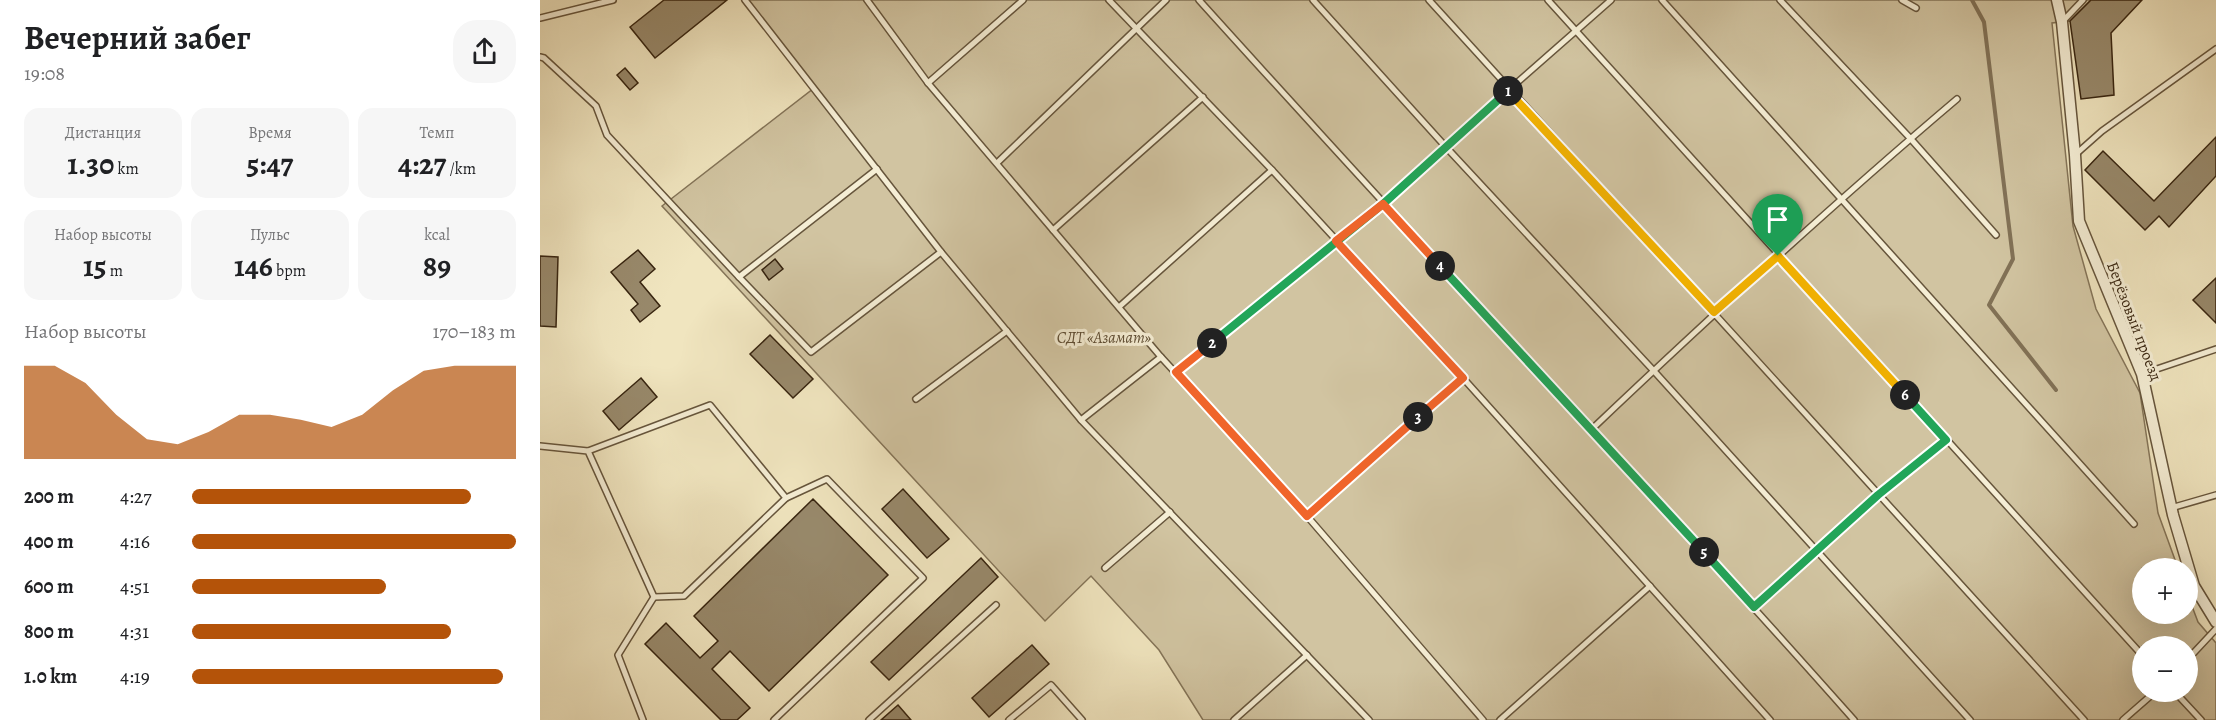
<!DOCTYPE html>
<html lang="ru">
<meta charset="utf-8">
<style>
body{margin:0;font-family:Alegreya,serif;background:#f6f6f6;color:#202124;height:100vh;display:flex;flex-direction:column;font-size:22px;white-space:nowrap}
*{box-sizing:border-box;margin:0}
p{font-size:20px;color:#757577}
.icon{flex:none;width:33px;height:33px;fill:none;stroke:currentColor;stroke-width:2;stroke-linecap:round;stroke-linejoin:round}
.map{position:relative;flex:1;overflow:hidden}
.panel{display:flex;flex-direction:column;background:#fff;width:540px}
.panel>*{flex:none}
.buttons{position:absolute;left:1592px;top:558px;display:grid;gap:12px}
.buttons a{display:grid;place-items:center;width:66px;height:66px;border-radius:50%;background:#fff;box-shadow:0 6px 24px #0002;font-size:30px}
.pin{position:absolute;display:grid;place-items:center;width:51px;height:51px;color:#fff;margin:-62px -26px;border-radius:50% 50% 50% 0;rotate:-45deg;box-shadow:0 0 6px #0007}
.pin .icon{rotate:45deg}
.km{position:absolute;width:30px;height:30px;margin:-15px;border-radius:50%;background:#222;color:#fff;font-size:16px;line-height:30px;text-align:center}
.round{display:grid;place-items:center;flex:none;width:63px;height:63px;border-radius:24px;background:#f6f6f6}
.head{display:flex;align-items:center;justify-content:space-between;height:102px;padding:0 24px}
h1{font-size:33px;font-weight:600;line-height:45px}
.metrics{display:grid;grid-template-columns:repeat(3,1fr);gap:9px;height:102px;padding:6px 24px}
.metrics div{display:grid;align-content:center;border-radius:15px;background:#f6f6f6;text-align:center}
.metrics b{font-size:30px;font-weight:600}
.metrics small{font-size:16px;font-weight:400}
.metrics p{font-size:16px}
.chart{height:168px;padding:12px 24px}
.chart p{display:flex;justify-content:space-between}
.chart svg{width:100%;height:108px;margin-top:6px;fill:#b45309;opacity:.7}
ul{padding:0 24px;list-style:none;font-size:20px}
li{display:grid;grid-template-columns:96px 72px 1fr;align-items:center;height:45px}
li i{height:15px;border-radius:8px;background:#b45309}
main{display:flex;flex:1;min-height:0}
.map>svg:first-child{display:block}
</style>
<main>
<section class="panel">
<div class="head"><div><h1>Вечерний забег</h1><p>19:08</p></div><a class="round"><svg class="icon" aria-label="share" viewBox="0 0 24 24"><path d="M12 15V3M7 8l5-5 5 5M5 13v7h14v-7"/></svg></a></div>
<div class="metrics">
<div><p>Дистанция</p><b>1.30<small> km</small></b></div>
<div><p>Время</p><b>5:47</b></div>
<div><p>Темп</p><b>4:27<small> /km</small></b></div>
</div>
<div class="metrics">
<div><p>Набор высоты</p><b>15<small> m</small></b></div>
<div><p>Пульс</p><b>146<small> bpm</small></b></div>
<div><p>kcal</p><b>89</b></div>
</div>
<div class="chart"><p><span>Набор высоты</span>170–183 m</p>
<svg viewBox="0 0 160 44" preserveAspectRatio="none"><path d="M0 44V6L10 6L20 13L30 26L40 36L50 38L60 33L70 26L80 26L90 28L100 31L110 26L120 16L130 8L140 6L150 6L160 6V44z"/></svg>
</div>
<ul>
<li><b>200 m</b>4:27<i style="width:86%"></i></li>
<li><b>400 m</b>4:16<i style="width:100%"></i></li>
<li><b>600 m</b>4:51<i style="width:60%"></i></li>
<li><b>800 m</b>4:31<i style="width:80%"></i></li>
<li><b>1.0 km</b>4:19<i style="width:96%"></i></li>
</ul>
</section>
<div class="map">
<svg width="1676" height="720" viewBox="0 0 1676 720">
<rect width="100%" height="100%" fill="#f0e5bf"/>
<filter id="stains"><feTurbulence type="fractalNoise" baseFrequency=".00333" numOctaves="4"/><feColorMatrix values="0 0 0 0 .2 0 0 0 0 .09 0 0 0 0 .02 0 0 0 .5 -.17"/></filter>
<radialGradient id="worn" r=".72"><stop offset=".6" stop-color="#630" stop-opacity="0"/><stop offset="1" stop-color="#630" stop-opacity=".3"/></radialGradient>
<path fill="#d1c4a1" stroke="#847458" stroke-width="1.5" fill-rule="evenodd" d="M208,0h1343l-21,21 -18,2 21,203 23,83 44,84 18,120 20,55h-36v46h45v-21l11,29 18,21v77h-1013l-44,-70 -68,-74 -46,45 -383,-415 152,-118zM1602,646h45v46h-45z"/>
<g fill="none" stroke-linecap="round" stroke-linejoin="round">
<polyline stroke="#817156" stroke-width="4" points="1432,0 1444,22 1473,259 1449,305 1516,390"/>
</g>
<g fill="#98896b" stroke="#382510" stroke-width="1.5">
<polygon points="124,0 187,0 115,58 90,27"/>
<polygon points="1551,0 1602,0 1571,33 1574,95 1541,99 1530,21"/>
<polygon points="85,68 98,83 90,90 77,75"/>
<polygon points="1676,137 1676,176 1629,227 1619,216 1605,230 1545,170 1563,151 1614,201"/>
<polygon points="98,250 115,269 100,282 120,306 100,322 91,310 98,304 71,272"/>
<polygon points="0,256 18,257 16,327 0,326"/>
<polygon points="235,259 243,269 229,280 222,270"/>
<polygon points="1676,278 1676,323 1653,300"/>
<polygon points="230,335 273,379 253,398 210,354"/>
<polygon points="101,378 117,397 79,430 63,411"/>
<polygon points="363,489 409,539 387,558 342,509"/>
<polygon points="273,499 348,575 229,691 190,651 172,669 210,708 197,720 181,720 105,644 126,623 160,658 178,641 154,616"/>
<polygon points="441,558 458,577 349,680 331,662"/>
<polygon points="492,645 509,664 449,717 432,698"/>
<polygon points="358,705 371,720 341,720"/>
</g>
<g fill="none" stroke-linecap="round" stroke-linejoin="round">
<defs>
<g id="lane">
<polyline points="205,0 401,252 541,420 829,720"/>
<polyline points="327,0 388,83 621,357 767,516 943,720"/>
<polyline points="569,0 732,170 923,378 1230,720"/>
<path d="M659,0c217,241 440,477 655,720"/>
<polyline points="773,0 905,146 1113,370 1430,720"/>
<polyline points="889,0 1544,720"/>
<polyline points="1008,0 1602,655"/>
<polyline points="1122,0 1594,524"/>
<polyline points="1240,0 1370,138 1456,235"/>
<polyline points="1362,0 1376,8"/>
<polyline points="0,18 73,0"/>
<polyline points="1523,21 1543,0"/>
<polyline points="0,57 4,58 56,106 67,135 199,277"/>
<polyline points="388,83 483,0"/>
<polyline points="1536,154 1562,131 1676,49"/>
<polyline points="457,163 626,0"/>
<polyline points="337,169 199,277 271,352 401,252"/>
<polyline points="513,230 663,97"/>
<polyline points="579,307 732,170"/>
<polyline points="636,372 843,204 905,146 1071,0"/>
<polyline points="1602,374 1676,349"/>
<polyline points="376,399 467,331"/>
<polyline points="541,420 621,357"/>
<path d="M1052,429c119,-113 240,-224 365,-330"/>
<polyline points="0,446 48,451 114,597 78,655 103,720"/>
<polyline points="48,451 170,405 246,498 144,596 114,597"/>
<polyline points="1631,508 1676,495"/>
<polyline points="767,516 923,378"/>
<polyline points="565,568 630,512"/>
<polyline points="1214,607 1338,495 1406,440"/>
<polyline points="1647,660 1676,629"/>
<polyline points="1635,692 1661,720"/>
<polyline points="234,720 383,578 287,479 246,498"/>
<polyline points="329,720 456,605"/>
<polyline points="469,720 511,685 542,720"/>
<polyline points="694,720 767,655"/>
<polyline points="960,720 1110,586"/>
<polyline points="1583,720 1615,692"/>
</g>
<polyline id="street" points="1517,0 1522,22 1535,155 1539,221 1602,374 1633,515 1654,586 1676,622"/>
</defs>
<use href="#lane" stroke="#66553c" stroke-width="8"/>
<use href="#street" stroke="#66553c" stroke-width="13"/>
<use href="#lane" stroke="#f5eed5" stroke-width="5"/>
<use href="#street" stroke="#f5eed5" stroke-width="10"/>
</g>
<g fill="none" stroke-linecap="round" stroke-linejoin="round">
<defs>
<polyline id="split-1" points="968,91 1174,312 1238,256"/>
<polyline id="split-2" points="672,343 843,204 968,91"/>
<polyline id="split-3" points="672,343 636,372 767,516 878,417"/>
<polyline id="split-4" points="878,417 923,378 796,241 843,204 900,266"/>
<polyline id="split-5" points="900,266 1164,552"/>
<polyline id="split-6" points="1164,552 1214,607 1338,495 1406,440 1365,395"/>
<polyline id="split-7" points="1238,256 1365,395"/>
</defs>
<use href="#split-1" stroke="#fff" stroke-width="12"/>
<use href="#split-2" stroke="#fff" stroke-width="12"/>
<use href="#split-3" stroke="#fff" stroke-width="12"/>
<use href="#split-4" stroke="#fff" stroke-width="12"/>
<use href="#split-5" stroke="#fff" stroke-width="12"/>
<use href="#split-6" stroke="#fff" stroke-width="12"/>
<use href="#split-7" stroke="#fff" stroke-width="12"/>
<use href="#split-1" stroke="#f5b400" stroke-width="8"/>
<use href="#split-2" stroke="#22a559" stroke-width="8"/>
<use href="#split-3" stroke="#f0652b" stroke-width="8"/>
<use href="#split-4" stroke="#f0652b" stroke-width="8"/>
<use href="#split-5" stroke="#22a559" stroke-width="8"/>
<use href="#split-6" stroke="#22a559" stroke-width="8"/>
<use href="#split-7" stroke="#f5b400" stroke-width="8"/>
</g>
<g text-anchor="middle" stroke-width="6" stroke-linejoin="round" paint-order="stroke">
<g font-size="16" fill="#382510" stroke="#f5eed5">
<text transform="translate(1595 321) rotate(69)" y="6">Берёзовый проезд</text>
</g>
<g font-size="16" font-style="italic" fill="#5e4d34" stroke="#f5eed5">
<text x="564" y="343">СДТ «Азамат»</text>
</g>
</g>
<rect width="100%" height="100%" filter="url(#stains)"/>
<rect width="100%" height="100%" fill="url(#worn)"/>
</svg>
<div class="buttons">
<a>+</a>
<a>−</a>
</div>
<div class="pin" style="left:1238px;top:256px;background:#1e9e55"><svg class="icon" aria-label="arrive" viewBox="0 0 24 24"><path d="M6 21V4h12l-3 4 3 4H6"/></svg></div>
<b class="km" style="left:968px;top:91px">1</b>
<b class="km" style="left:672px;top:343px">2</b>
<b class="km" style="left:878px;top:417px">3</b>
<b class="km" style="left:900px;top:266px">4</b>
<b class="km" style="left:1164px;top:552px">5</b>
<b class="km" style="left:1365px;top:395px">6</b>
</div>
</main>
